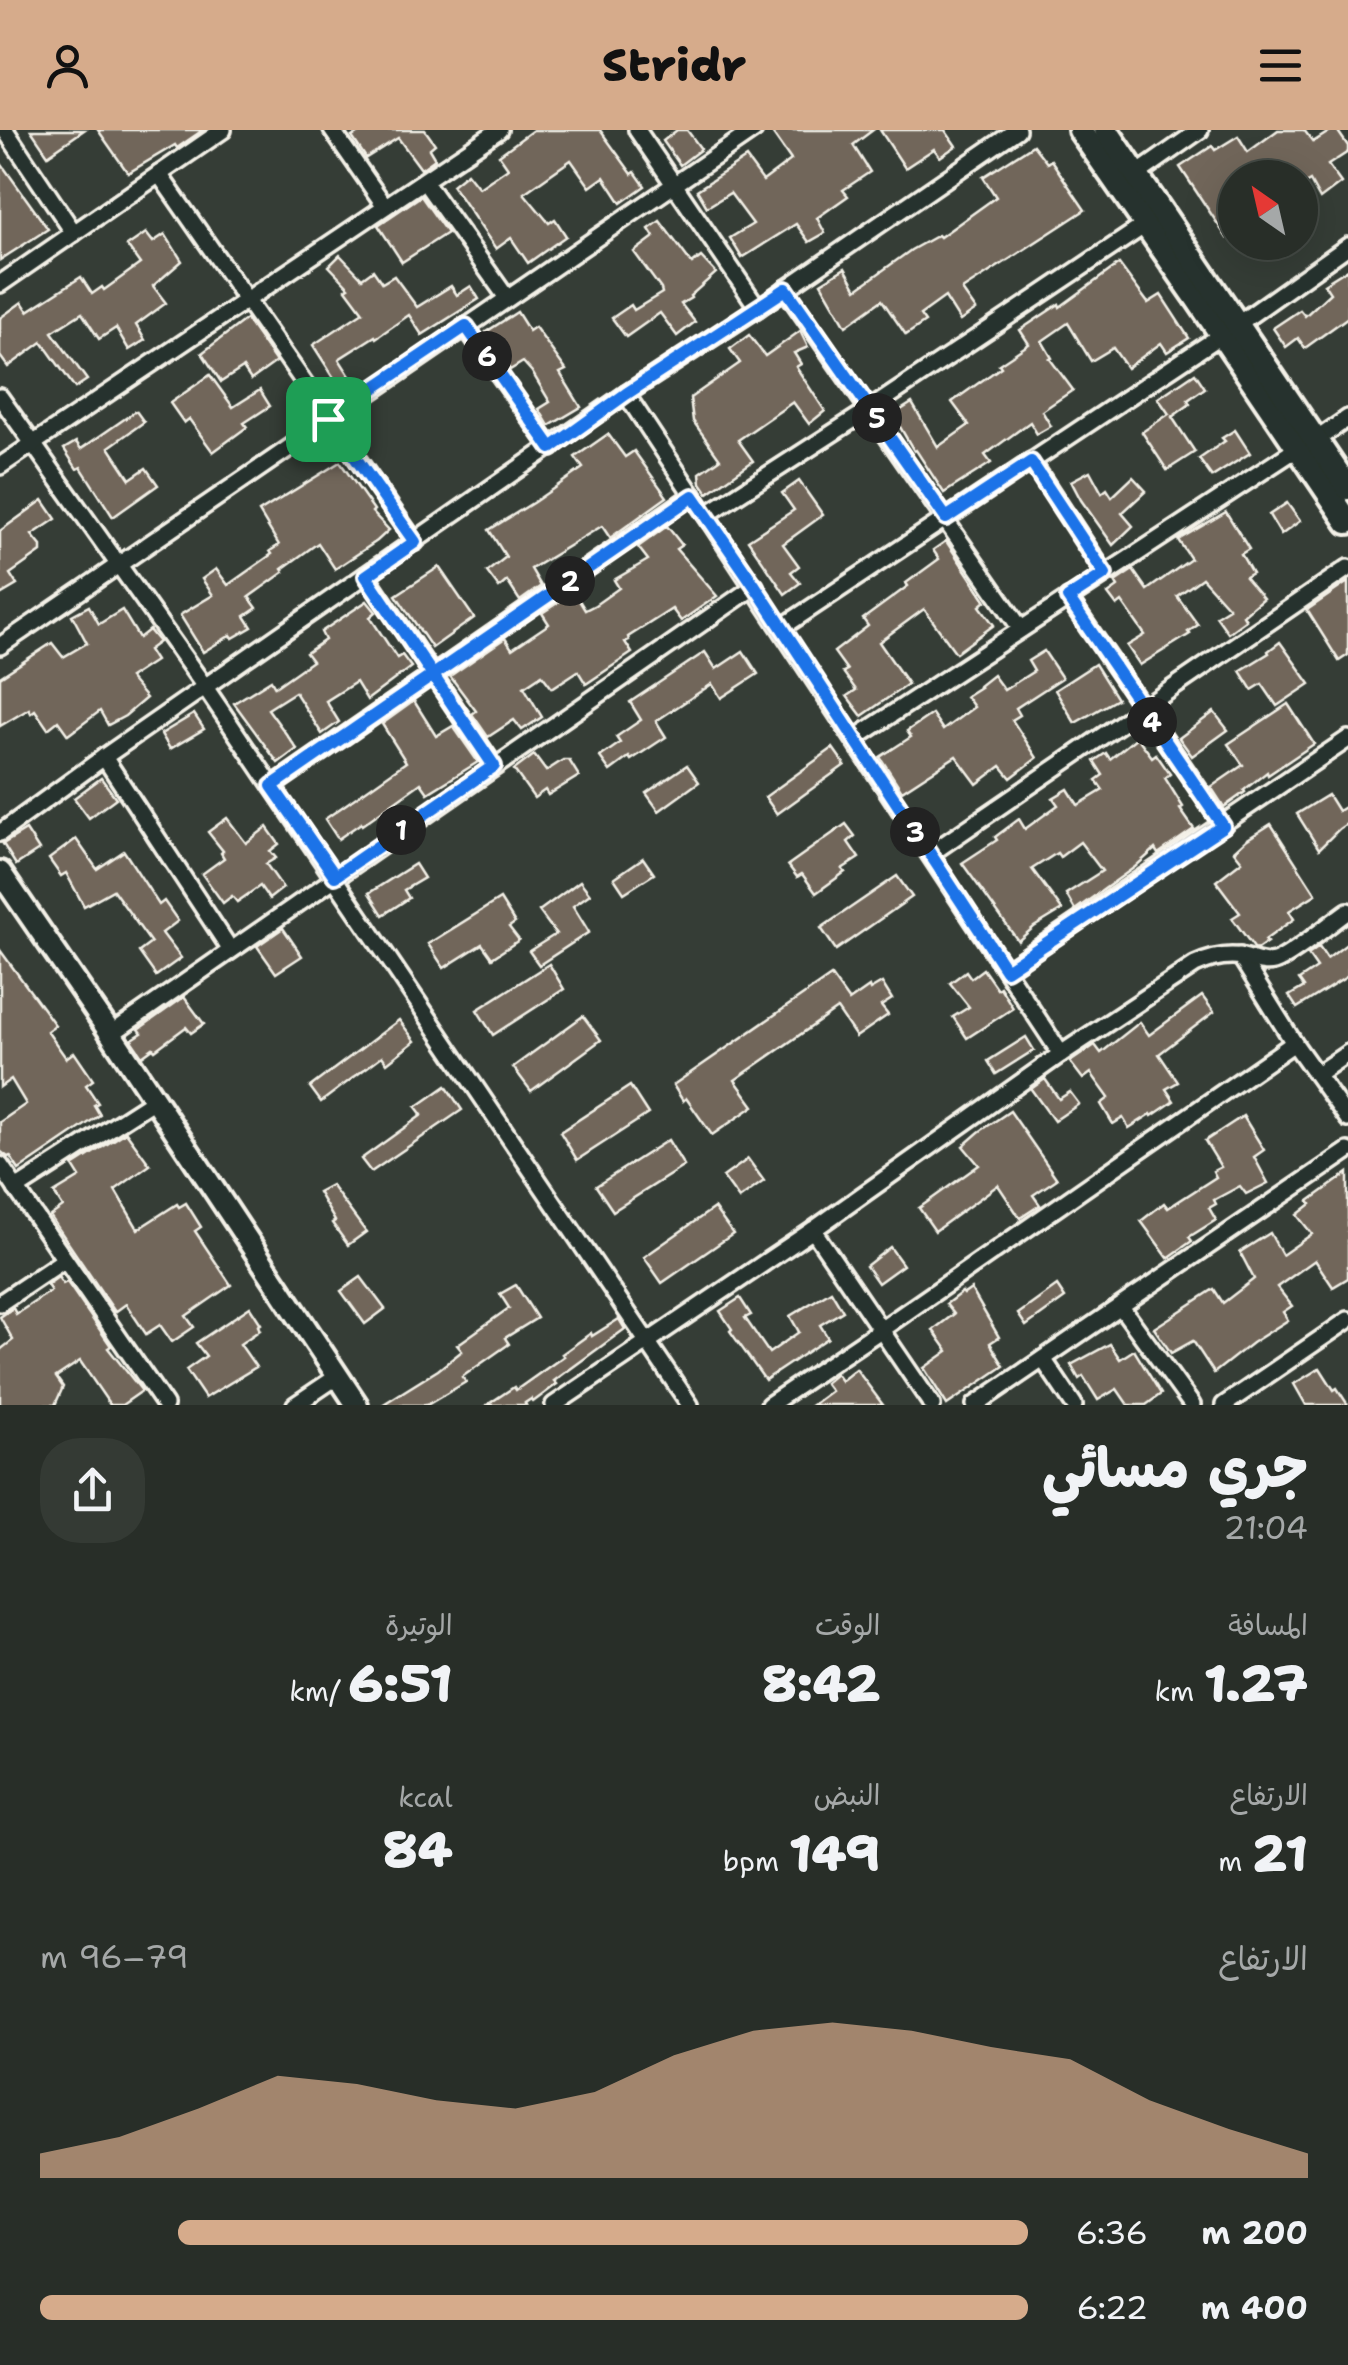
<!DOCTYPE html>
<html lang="ar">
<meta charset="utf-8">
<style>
body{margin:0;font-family:"Shantell Sans","Playpen Sans Arabic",sans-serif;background:#343a34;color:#f1f3f6;direction:rtl;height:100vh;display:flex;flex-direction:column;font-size:38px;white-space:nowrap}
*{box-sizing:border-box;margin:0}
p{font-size:32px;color:#a5a8a8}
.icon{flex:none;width:55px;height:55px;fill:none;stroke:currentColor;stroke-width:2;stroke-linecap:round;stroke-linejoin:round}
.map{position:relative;height:1275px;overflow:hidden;direction:ltr}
.sheet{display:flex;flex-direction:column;background:#282e28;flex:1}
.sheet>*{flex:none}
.needle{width:65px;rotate:326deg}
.fabs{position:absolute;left:1218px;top:30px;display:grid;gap:20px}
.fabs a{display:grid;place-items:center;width:100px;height:100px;border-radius:50%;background:#282e28;box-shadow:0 10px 40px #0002,0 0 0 2px #444a45;font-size:50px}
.pin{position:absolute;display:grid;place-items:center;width:85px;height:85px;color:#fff;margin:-42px;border-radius:20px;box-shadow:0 5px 15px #0006}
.km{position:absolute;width:50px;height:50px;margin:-25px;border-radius:50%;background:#222;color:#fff;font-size:28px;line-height:50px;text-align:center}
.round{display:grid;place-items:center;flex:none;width:105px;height:105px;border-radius:40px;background:#343a34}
.headline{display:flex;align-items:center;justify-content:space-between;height:170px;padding:0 40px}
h1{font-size:55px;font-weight:800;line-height:75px}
.figures{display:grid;grid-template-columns:repeat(3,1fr);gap:15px;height:170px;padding:10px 40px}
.figures div{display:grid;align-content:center}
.figures b{font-size:50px;font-weight:800}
.figures small{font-size:28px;font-weight:400}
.figures p{font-size:28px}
.chart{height:280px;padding:20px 40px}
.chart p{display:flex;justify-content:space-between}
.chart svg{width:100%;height:180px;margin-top:10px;fill:#d6ab8b;opacity:.7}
ul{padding:0 40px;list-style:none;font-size:32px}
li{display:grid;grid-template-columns:160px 120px 1fr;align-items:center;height:75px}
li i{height:25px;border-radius:12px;background:#d6ab8b}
header{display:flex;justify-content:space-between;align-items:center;height:130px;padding:0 40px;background:#d6ab8b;color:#111;font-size:45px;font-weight:800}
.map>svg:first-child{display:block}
</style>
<header><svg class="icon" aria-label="menu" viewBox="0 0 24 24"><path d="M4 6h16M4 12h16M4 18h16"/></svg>Stridr<svg class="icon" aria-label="person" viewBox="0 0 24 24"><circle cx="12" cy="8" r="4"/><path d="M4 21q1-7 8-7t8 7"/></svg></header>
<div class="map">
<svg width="1348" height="1275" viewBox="0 0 1348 1275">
<rect width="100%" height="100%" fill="#353d36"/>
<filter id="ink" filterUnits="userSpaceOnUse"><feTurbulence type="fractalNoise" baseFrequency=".01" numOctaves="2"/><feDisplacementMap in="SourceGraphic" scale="20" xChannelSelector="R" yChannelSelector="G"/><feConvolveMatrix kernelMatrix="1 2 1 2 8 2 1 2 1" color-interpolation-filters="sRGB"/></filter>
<g filter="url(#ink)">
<g fill="#71665a" stroke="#f4f1e8" stroke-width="2.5">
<polygon points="31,0 84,0 48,25"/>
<polygon points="98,0 203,0 177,18 175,15 128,43"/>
<polygon points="364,0 425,0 435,14 429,19 435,29 421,39 398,8 366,28 352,7"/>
<polygon points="533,0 600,0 632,44 635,42 645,56 621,73 604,47 590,57 571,30 524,63 549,93 555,89 566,106 528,133 511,108 496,119 452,55 467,43 479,58 508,38 499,25"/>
<polygon points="677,0 687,0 701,19 680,35 663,11"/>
<polygon points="770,0 873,0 853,15 870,42 843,60 848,66 817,88 825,103 809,112 796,94 742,128 730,108 753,94 730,63 707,77 697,60 746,28 763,51 791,30"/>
<polygon points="880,0 945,0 956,16 940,27 934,19 905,38"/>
<polygon points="1278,0 1304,0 1313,12 1332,0 1337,0 1348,16 1348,22 1328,35 1341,53 1320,69 1310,51 1300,57 1300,48 1235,48 1235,101 1227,108 1180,37 1212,16 1215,20 1238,6 1248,22"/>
<polygon points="1033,15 1047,33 1051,30 1085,80 962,160 976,180 960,191 945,167 920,185 925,192 906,205 882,170 846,196 821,153 845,138 857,159 911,120 938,105 940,107 996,67 983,47"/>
<polygon points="0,32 48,99 0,130"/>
<polygon points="421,66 447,103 402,132 378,95"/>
<polygon points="660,91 692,134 701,127 716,143 690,166 691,168 681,174 695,192 677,206 660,183 626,207 612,188 631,175 634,180 662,163 661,159 634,122 654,107 649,99"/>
<polygon points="146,103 153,112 165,104 182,131 153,156 166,173 136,195 145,210 129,220 116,198 99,209 82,183 52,202 87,250 75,258 42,212 8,237 0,226 0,188 22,172 28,181 81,147 92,164 102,157 104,160 140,134 127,116"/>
<polygon points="340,125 362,148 373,140 382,153 394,146 417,177 451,156 457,165 471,156 479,169 422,205 409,185 376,208 375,206 339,229 355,254 343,262 313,215 363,182 346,159 349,157 329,136"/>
<polygon points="1119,134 1148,173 1161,165 1189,208 1167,222 1161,213 1127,238 1113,218 1091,231 1068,193 1042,211 1052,228 1050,229 1073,260 1042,281 1051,296 1037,304 1030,292 985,325 991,333 944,363 916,320 914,321 893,285 912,273 938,317 969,295 952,272 1001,237 999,234 1029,214 1020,200 1059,174 1060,177"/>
<polygon points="1348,139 1348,187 1305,218 1298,208 1286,217 1273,198 1300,180 1305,186 1330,163 1324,154"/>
<polygon points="517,182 529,201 535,197 566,240 560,243 581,277 549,296 539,279 550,272 532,242 523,232 510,240 486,202"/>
<polygon points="246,189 276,232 251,250 243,238 221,252 202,223"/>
<polygon points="800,201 808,217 794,223 801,234 796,237 825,281 809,294 793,272 738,310 753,331 708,363 701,353 700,343 720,329 693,291 690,268 740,233 730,219 749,205 765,226"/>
<polygon points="1195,243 1205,258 1188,270 1190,274 1172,287 1195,322 1167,340 1142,302 1169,284 1158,268"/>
<polygon points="210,245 233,277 260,260 270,276 244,293 247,297 213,322 189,289 184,293 170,273"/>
<polygon points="136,281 144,292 109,317 130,349 146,338 158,355 113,387 81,337 77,339 64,319 76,312 81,319"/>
<polygon points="1235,300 1250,323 1212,347 1199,329 1225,311 1222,308"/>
<polygon points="608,304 625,327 634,321 667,367 610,408 602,396 531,439 541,456 520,471 507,451 499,458 487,442 506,427 489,400 534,372 583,338 575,327"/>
<polygon points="340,332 374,380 372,382 389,400 377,411 335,439 318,413 282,439 284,442 249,467 257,478 245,486 252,497 233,508 231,505 203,522 180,485 213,465 202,449 216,439 228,455 272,424 270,421 279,415 259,382"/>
<polygon points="1090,341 1102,363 1107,359 1112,367 1133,347 1146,361 1122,383 1133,396 1113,415 1081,370 1071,351"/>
<polygon points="799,351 823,385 783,414 799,436 791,442 800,453 785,464 748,410 794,380 782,363"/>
<polygon points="43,370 56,389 32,405 41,416 41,422 10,444 17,455 0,465 0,401"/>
<polygon points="1287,373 1300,391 1281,405 1269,385"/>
<polygon points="1226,382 1249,419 1241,424 1252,443 1245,447 1263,468 1243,485 1246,490 1228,503 1216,486 1229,478 1202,448 1177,466 1198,495 1188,502 1190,504 1140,535 1127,516 1145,505 1122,472 1117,476 1108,464 1118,457 1115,452 1133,440 1147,460 1191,429 1178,410"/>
<polygon points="667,396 682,415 676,419 717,466 681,491 672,479 628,507 629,510 625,512 632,523 586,554 578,541 552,558 542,545 524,557 542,587 522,600 514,590 488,607 472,584 476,581 450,546 505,508 512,519 549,494 542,483 574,462 585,480 595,475 619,458 614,450 648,430 638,417"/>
<polygon points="946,411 986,471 980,476 994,495 956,523 924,479 879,512 908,554 862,586 847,566 856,560 843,542 847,540 834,522 868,496 863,489 908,456 906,453 939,429 933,420"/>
<polygon points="439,437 474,488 432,518 396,465"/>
<polygon points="1348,452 1348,525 1339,531 1307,480"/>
<polygon points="367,471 376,482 370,487 397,528 402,525 411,537 367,570 356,552 326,571 339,592 322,604 295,562 268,579 297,619 278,633 234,573 271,550 275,557 312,531 306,523 325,510 321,502"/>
<polygon points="89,476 99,494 122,480 139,508 149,500 159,512 148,520 155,531 129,548 146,568 125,586 108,595 100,581 68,605 58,591 48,599 35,580 31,583 29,579 0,596 0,547 52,513 63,527 87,513 72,485"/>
<polygon points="1280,512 1310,554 1277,576 1262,554 1252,560 1240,541 1269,523 1268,521"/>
<polygon points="743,521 758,544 721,568 712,554 656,591 666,607 631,630 629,627 610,641 600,627 620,613 616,607 641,590 630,572 705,522 716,539"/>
<polygon points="1044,521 1062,548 1016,578 1020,585 1012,590 1037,628 1011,648 1001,636 977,654 956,626 902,661 880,627 911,607 907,601 932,584 943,600 974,577 966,566 980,557 979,556 993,545 1004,560 1034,541 1028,531"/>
<polygon points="1095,534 1117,569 1075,593 1055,560"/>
<polygon points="414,571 436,606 453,596 478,632 428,663 421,653 362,695 361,693 338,709 325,689 406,632 382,594"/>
<polygon points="1288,574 1314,614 1268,645 1267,642 1244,660 1245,662 1224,677 1211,657 1243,635 1228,614"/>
<polygon points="1214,582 1228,600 1192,626 1179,608"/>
<polygon points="194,584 204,599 170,619 161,604"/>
<polygon points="1137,607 1152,627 1156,624 1170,644 1165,648 1183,677 1180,679 1194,699 1158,724 1155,719 1135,737 1075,780 1066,764 1102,741 1080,712 1060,727 1057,723 1032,739 1062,780 1034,797 1018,811 962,733 997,710 995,707 1019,689 1025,699 1058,675 1053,668 1068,659 1078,675 1103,660 1096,650 1103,645 1094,631 1106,623 1110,629"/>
<polygon points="833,618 845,635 777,684 765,667"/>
<polygon points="534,625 546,641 563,630 569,630 579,646 548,665 545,660 534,668 514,640"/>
<polygon points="687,635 699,652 659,681 646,663"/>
<polygon points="101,648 116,668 89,688 74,668"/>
<polygon points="1328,665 1338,681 1348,675 1348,693 1339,699 1319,719 1297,684"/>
<polygon points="227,688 246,713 267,697 279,714 270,721 276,728 266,734 283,758 269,769 260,756 237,772 232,766 223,773 202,744 224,728 221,723 223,721 208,702"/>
<polygon points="846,694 855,706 848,712 859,728 842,739 845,742 816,763 802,744 797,747 788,735"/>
<polygon points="1271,694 1316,764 1289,781 1294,789 1265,810 1267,812 1257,819 1254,818 1232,788 1240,783 1216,751 1242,731 1234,721 1246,710"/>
<polygon points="26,700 39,720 16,735 3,714"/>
<polygon points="76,709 97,739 124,721 159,775 164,771 178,791 162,803 181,828 156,846 139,822 151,813 113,760 84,776 66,743 61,746 49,729"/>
<polygon points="643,728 654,744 624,763 614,748"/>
<polygon points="415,734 424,748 404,760 409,768 383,785 369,763"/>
<polygon points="897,746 912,767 836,820 821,798"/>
<polygon points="580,751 590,764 573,776 589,802 539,835 529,821 556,804 539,781"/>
<polygon points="500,769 515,793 509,797 519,810 492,828 482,814 444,838 428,814"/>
<polygon points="283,798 302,826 276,843 257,816"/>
<polygon points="1348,813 1348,846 1297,878 1289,866 1304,857 1299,850 1317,838 1308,825 1319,817 1327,829"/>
<polygon points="0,820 55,895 47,901 66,928 74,922 93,950 86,955 98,973 94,975 100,985 19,1040 10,1026 8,1027 0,1021 0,992 26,974 11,949 0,957"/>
<polygon points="549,834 564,859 493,905 477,880"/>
<polygon points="983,839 997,859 1000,857 1013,878 967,908 953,887 969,877 950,853 966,841 971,848"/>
<polygon points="831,846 849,871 869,857 870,860 882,853 892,869 881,876 888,885 856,907 837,879 735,950 754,976 712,1005 686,968 683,971 673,955"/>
<polygon points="1202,866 1214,882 1159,924 1178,952 1166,959 1174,971 1152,986 1151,984 1129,998 1123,988 1113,994 1101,974 1109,968 1091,943 1083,949 1070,932 1095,915 1101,923 1140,892 1149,905"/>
<polygon points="184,867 204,894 191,903 186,897 155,920 153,918 142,926 131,910 142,903 139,899"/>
<polygon points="583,886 601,910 531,961 513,937"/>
<polygon points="399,890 415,911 387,933 382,926 321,972 310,957"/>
<polygon points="1026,907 1034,920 996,944 988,931"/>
<polygon points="1045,949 1059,969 1070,962 1079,974 1054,991 1031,959"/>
<polygon points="446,956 462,980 371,1042 361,1029 422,985 416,977"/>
<polygon points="630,956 648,984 577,1030 560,1002"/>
<polygon points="1010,981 1057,1049 1033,1065 1040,1075 1020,1088 998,1055 935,1101 919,1078 979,1035 963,1016 979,1002"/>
<polygon points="1243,986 1264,1020 1254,1027 1268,1053 1246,1064 1240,1056 1214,1070 1216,1074 1209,1078 1216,1090 1189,1107 1192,1111 1168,1128 1141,1091 1164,1073 1168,1078 1216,1047 1213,1041 1221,1037 1205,1011"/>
<polygon points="126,1002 150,1035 115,1060 138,1099 177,1074 179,1077 186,1073 201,1097 195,1101 231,1155 186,1186 194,1197 172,1212 160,1195 146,1204 126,1174 115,1182 50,1086 63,1077 54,1063 80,1047 73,1036"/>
<polygon points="668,1010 684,1036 613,1081 596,1056"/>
<polygon points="748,1029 764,1051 739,1069 723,1047"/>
<polygon points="1348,1043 1348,1148 1333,1157 1315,1130 1277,1157 1292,1176 1283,1182 1288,1190 1252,1213 1214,1243 1193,1211 1171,1223 1154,1198 1214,1159 1223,1173 1254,1149 1240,1122 1270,1103 1282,1125 1312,1104 1297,1085 1311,1074 1309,1071"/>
<polygon points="331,1055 366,1102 348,1115 332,1093 335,1091 318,1062"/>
<polygon points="714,1078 733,1104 662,1153 644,1127"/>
<polygon points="890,1117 903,1135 878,1153 866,1136"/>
<polygon points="58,1147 63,1154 67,1152 111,1216 108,1218 142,1261 122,1275 110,1275 80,1231 56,1247 63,1257 55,1275 0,1275 0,1220 13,1210 0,1187 13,1178 16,1184 51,1161 47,1155"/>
<polygon points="361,1147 385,1179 365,1194 341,1161"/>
<polygon points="516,1155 537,1188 505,1208 509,1214 462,1247 466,1252 427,1275 382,1275 438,1240 462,1221 457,1215 509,1178 500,1164"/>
<polygon points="1057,1156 1065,1168 1026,1196 1018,1184"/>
<polygon points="971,1159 999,1207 990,1213 1004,1236 947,1275 924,1238 948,1221 933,1200 954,1184 946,1174 962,1162 964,1164"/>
<polygon points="831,1161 843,1181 820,1195 828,1208 765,1250 730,1201 732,1199 720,1181 740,1168 751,1185 745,1188 769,1223 799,1202 790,1186"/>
<polygon points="250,1177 261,1194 258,1196 260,1200 240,1214 256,1237 205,1268 186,1240 206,1226 196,1213"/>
<polygon points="619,1189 625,1199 554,1251 557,1254 533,1272 531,1269 525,1273 526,1275 487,1275 514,1257 516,1260 564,1226 562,1224 591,1203 592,1206"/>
<polygon points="1110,1214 1120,1229 1134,1220 1161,1264 1146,1275 1128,1275 1117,1259 1098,1270 1083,1246 1079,1249 1071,1235"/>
<polygon points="1320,1238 1334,1260 1337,1258 1348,1275 1306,1275 1294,1254"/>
<polygon points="856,1239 883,1275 812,1275 831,1261 825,1253 836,1244 841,1251"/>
</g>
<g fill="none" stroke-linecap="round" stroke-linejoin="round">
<defs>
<g id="minor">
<polyline points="5,0 74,103"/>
<polyline points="332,0 385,76"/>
<polyline points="637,0 758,178"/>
<polyline points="159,44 415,412"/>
<polyline points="1136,45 1200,0"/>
<polyline points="424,51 507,168"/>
<polyline points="0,154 223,0"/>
<polyline points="785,159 1021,499"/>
<polyline points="465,196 551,318"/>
<polyline points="626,264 1061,924"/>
<polyline points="0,267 205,557 690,1275"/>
<polyline points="1316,310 1348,288"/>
<polyline points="1031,331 1105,444"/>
<polyline points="0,336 499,0"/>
<polyline points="706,385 870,279 1145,95"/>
<polyline points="366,445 494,636"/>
<polyline points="1068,468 1223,695"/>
<polyline points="781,498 1238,194 1348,116"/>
<polyline points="0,516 754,0"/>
<polyline points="854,609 1298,318"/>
<polyline points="104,627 230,819"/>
<polyline points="272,656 693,365"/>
<polyline points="0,703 104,627 626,264 758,178 1017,0"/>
<polyline points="930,724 1348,438"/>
<polyline points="1240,826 1294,913 1348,989"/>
<polyline points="1006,840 1348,609"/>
<polyline points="111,904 755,456"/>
<polyline points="1317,944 1348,923"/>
<polyline points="0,1035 165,1275"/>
<polyline points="16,1059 154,970"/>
<polyline points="813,1100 932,1275"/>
<polyline points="0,1173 64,1130"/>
<polyline points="1121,1177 1192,1275"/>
<polyline points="1043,1229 1074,1275"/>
<polyline points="295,1275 338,1246"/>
<path d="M554,1275l259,-175 248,-176 134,-89c15,-7 32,-11 48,-8 10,2 20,8 31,5 15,-4 58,-40 74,-51"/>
<polyline points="769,1275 879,1201 1294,913"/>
<polyline points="975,1275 1348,1021"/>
<polyline points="1224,1275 1348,1190"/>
</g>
<polyline id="tertiary" points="0,742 111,904 357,1275"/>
<g id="secondary">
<polyline points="1080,0 1196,167 1348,392"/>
<polyline points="1106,0 1348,358"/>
</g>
</defs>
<use href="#minor" stroke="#f4f1e8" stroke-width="22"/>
<use href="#tertiary" stroke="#f4f1e8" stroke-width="28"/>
<use href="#secondary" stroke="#f4f1e8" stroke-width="30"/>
<use href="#minor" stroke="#26332d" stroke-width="15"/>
<use href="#tertiary" stroke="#26332d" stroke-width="20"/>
<use href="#secondary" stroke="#26332d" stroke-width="22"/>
</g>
</g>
<g fill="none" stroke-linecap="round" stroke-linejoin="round" filter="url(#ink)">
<defs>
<polyline id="route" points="328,289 415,412 366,446 494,636 335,746 272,656 693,366 755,456 1006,840 1223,696 1068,468 1105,444 1031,332 946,388 786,159 626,264 551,318 466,196 328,289"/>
</defs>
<use href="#route" stroke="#fff" stroke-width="20"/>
<use href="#route" stroke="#1a73e8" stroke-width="12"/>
</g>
</svg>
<div class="fabs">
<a><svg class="needle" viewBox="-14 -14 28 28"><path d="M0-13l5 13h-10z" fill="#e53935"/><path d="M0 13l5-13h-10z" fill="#a5a8a8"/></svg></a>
</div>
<div class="pin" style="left:328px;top:289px;background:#1e9e55"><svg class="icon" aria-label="arrive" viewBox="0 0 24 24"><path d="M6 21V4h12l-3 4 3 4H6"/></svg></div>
<b class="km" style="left:401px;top:700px">1</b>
<b class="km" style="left:570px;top:451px">2</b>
<b class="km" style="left:915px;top:702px">3</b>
<b class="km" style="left:1152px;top:592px">4</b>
<b class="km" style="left:877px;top:288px">5</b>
<b class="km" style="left:487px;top:226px">6</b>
</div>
<section class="sheet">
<div class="headline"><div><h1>جري مسائي</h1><p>21:04</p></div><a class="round"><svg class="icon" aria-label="share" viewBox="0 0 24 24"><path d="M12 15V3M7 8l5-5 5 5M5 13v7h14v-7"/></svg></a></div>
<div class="figures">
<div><p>المسافة</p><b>1.27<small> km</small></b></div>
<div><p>الوقت</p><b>8:42</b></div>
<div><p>الوتيرة</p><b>6:51<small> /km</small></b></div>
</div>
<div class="figures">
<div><p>الارتفاع</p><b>21<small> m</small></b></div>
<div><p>النبض</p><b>149<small> bpm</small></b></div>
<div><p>kcal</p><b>84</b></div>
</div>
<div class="chart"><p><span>الارتفاع</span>79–96 m</p>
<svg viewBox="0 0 160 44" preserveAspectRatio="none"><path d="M0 44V38L10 34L20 27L30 19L40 21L50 25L60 27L70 23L80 14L90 8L100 6L110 8L120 12L130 15L140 25L150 32L160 38V44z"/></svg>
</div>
<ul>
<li><b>200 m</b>6:36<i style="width:86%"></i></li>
<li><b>400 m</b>6:22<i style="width:100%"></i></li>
</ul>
</section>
